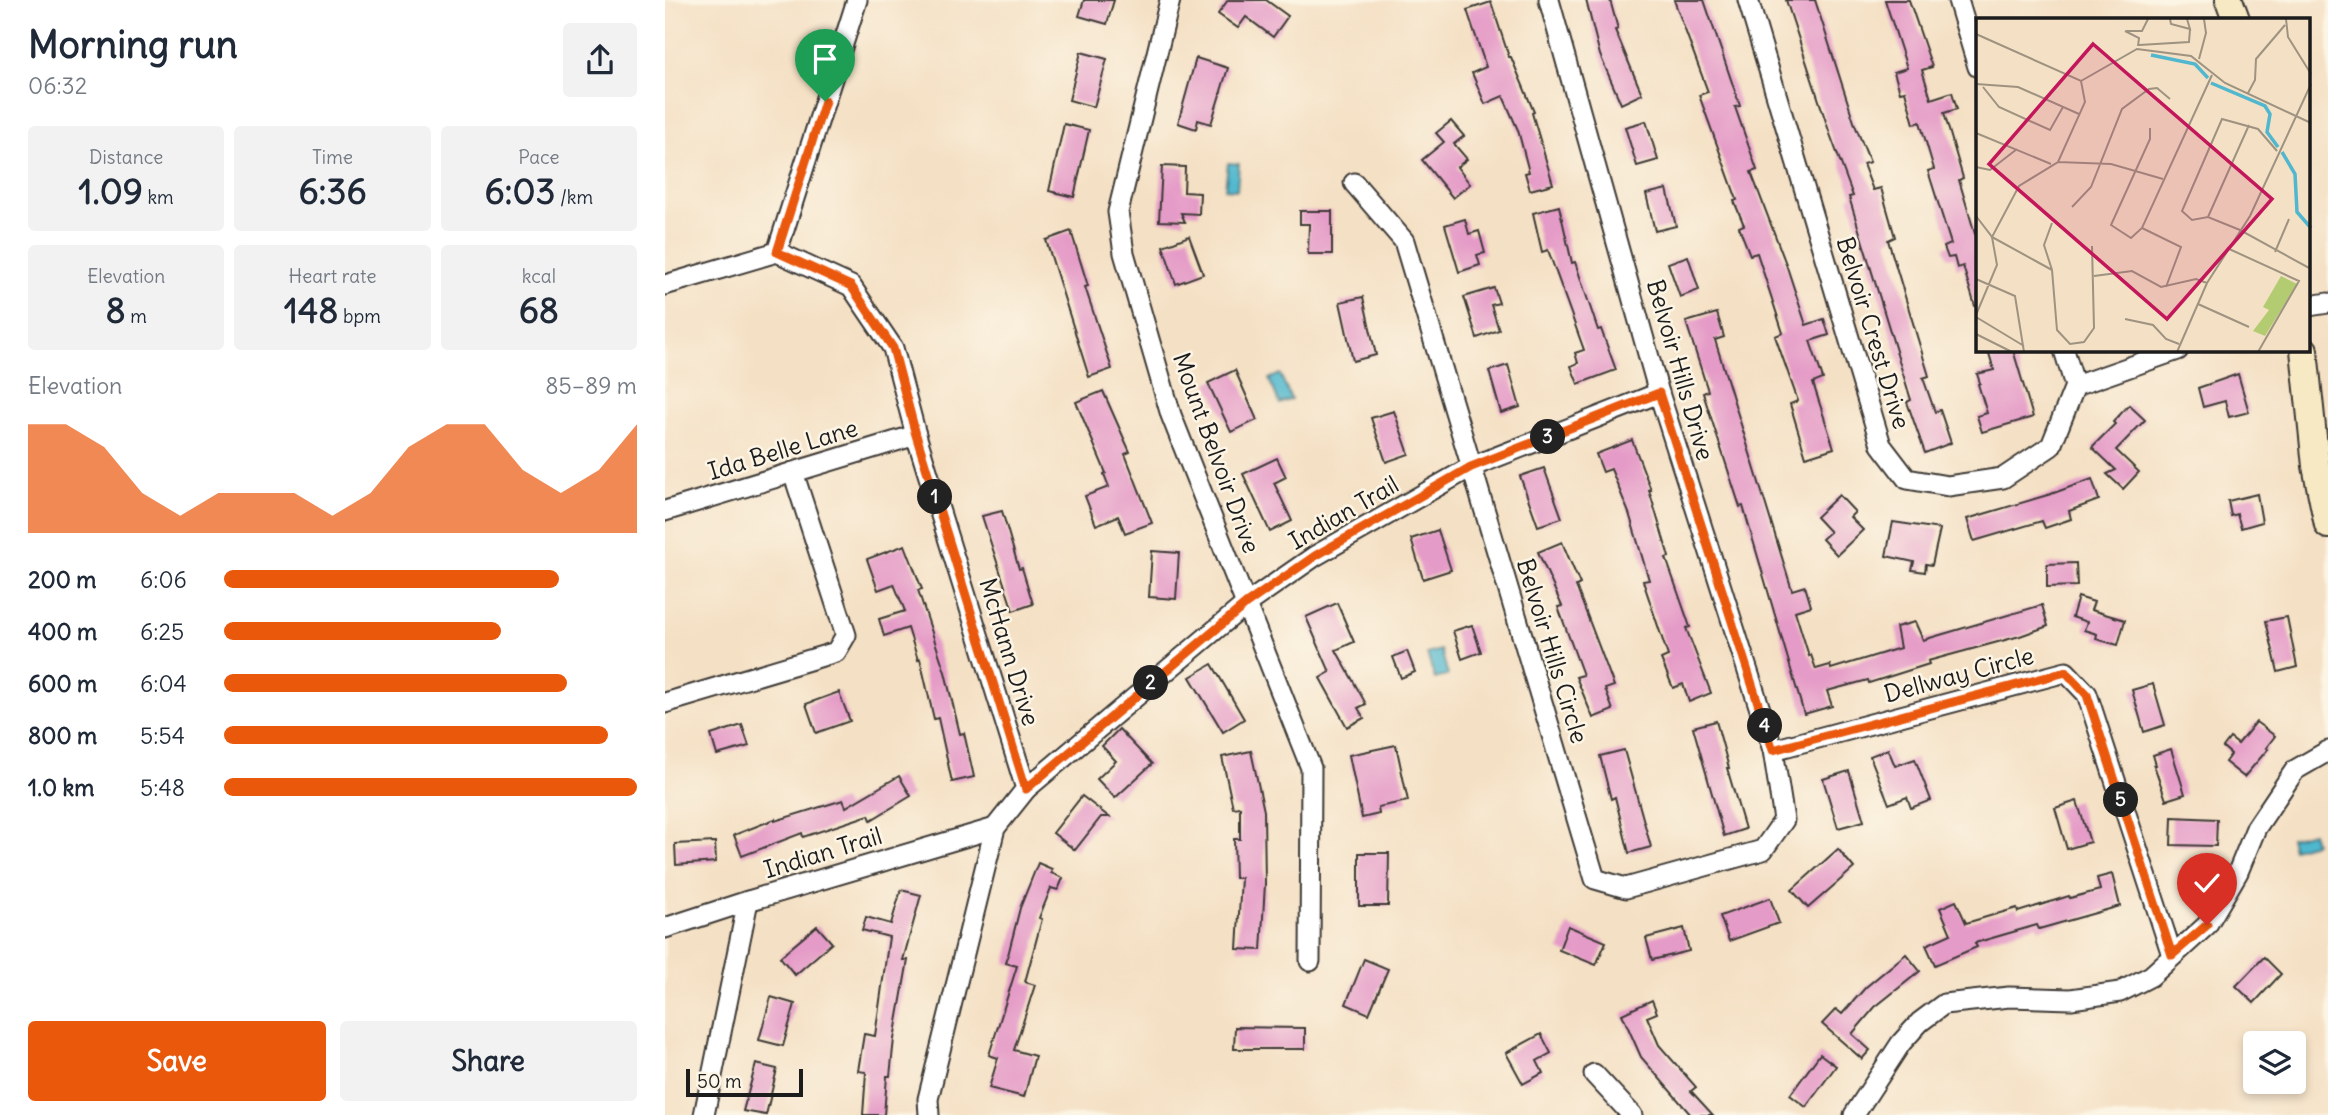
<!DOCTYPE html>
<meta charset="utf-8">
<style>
body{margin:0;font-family:Delius,sans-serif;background:#f2f2f3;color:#1f2937;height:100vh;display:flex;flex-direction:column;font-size:26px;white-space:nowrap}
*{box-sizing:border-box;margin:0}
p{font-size:23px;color:#747a83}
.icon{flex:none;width:38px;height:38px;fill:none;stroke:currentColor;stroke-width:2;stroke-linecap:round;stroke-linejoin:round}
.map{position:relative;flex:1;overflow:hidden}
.drawer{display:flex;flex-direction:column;background:#fff;width:665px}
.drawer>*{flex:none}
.controls{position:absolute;left:1578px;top:1031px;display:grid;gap:14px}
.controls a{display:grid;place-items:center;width:63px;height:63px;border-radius:7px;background:#fff;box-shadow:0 4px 10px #0003;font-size:35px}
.scale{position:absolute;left:21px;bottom:18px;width:117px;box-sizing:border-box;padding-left:7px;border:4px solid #1c1c1c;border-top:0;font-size:19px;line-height:24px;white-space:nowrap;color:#1c1c1c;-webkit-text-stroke:5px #fcf5e5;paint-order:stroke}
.pin{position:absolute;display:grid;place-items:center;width:60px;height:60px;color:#fff;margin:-72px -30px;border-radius:50% 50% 50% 0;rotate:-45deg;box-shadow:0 0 7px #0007}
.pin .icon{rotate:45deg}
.km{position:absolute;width:35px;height:35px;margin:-18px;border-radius:50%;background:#222;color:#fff;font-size:19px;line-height:35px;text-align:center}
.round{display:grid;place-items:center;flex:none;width:74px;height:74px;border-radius:7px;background:#f2f2f3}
.summary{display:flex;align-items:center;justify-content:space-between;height:119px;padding:0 28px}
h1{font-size:38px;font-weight:700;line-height:52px}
.stats{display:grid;grid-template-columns:repeat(3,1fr);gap:10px;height:119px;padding:7px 28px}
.stats div{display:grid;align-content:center;border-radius:7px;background:#f2f2f3;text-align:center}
.stats b{font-size:35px;font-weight:700}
.stats small{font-size:19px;font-weight:400}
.stats p{font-size:19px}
.chart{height:196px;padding:14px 28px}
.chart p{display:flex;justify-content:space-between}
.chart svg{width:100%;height:126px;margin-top:7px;fill:#ea580c;opacity:.7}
.button{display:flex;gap:14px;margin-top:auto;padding:14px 28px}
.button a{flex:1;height:80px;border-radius:7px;background:#ea580c;color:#fff;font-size:28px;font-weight:700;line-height:80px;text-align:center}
.button a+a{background:#f2f2f3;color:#1f2937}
ul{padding:0 28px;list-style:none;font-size:23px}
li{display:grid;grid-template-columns:112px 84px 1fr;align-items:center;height:52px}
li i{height:18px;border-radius:9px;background:#ea580c}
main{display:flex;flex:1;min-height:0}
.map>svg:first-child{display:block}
</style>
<main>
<section class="drawer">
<div class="summary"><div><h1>Morning run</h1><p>06:32</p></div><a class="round"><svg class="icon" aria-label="share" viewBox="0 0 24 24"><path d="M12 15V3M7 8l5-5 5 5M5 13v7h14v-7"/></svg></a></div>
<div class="stats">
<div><p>Distance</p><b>1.09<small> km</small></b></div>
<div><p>Time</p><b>6:36</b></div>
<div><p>Pace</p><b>6:03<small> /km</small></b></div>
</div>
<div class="stats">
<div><p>Elevation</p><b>8<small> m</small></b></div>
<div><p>Heart rate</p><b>148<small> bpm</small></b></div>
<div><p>kcal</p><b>68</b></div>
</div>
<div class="chart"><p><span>Elevation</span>85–89 m</p>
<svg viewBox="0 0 160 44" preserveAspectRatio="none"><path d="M0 44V6L10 6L20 14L30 30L40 38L50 30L60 30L70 30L80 38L90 30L100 14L110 6L120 6L130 22L140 30L150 22L160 6V44z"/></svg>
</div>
<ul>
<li><b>200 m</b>6:06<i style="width:81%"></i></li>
<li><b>400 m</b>6:25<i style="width:67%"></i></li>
<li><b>600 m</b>6:04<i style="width:83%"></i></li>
<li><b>800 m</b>5:54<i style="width:93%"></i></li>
<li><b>1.0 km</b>5:48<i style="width:100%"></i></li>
</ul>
<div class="button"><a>Save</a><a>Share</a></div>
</section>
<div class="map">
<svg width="1663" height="1115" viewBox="0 0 1663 1115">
<rect width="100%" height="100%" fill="#fcf5e5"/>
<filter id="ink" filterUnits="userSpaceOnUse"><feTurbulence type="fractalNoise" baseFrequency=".0143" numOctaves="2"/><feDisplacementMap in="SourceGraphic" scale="14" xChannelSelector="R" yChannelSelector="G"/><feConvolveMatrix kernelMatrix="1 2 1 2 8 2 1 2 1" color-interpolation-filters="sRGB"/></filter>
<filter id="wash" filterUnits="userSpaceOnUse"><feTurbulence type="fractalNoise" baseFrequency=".00686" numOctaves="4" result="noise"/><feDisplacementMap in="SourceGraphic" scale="28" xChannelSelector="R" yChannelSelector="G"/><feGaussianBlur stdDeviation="1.57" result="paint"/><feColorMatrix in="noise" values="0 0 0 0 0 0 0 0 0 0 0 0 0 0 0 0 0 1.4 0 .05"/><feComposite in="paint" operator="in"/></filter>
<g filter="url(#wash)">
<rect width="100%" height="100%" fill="#f4e0c4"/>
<g fill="#50b7ce" stroke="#366a75" stroke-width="2">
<polygon points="563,163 574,164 572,190 560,189"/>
<polygon points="615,374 626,399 615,404 604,379"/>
<polygon points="776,650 783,675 770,679 762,654"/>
<polygon points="1647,832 1650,843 1628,849 1625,838"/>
</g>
<g id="blocks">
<g fill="#e59bc7">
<polygon points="419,0 449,0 442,24 414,16"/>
<polygon points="563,0 601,0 623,16 608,37 581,17 573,28 553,14"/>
<polygon points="921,0 945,0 953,29 950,30 977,94 956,104 935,55"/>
<polygon points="1009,0 1039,0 1075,106 1070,107 1092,170 1086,172 1121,264 1141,325 1159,319 1164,335 1145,341 1158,379 1148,383 1169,448 1141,457 1125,404 1133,401 1110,336 1118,333 1092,253 1085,255 1074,227 1079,225 1069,201 1072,200 1034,95 1043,92"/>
<polygon points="1121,0 1150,0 1190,125 1205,162 1198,164 1208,190 1216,188 1230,237 1223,240 1264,376 1258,378 1270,412 1275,410 1286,443 1260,453 1242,402 1246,400 1184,197 1188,196 1165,134"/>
<polygon points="1220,0 1244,0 1267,67 1257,70 1266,99 1287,92 1292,109 1279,113 1298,178 1294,180 1310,234 1313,233 1313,305 1310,306 1298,266 1292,268 1289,257 1283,258 1279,247 1286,244 1263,171 1269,169 1255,122 1249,124 1240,91 1235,92 1229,72 1242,68"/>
<polygon points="826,2 844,57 846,57 869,112 867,113 888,184 865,190 860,173 864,172 853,130 838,96 820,104 807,73 821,67 802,10"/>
<polygon points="416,52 442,59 429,107 404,100"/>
<polygon points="531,58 563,68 546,124 533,120 531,129 513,123"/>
<polygon points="786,121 799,136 789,144 802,159 792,167 805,184 788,198 757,160 779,142 771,133"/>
<polygon points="981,121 993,160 972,166 960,127"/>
<polygon points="399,124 424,130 409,197 384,191"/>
<polygon points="497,166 520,167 519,192 535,193 534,214 516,213 520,222 494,221"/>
<polygon points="1002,189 1011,226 990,231 981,194"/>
<polygon points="894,206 907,263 910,262 933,330 936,329 951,370 913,384 906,366 913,363 910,353 919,350 883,250 877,252 868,213"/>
<polygon points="635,211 667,211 667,254 643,254 644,224 635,224"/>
<polygon points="800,219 804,234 814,231 820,253 812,255 815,265 794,272 780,225"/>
<polygon points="406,231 423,286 420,287 447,369 424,377 381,240"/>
<polygon points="524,236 538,274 511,284 498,246"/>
<polygon points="1023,256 1034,290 1015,297 1003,263"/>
<polygon points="829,288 834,303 826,305 834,330 812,338 799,297"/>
<polygon points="698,297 711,355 688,361 675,302"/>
<polygon points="1052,313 1059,337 1050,340 1127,590 1140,586 1146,606 1130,611 1144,656 1146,655 1151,669 1165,665 1166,669 1235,648 1231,627 1250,622 1258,640 1377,605 1383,626 1355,636 1263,661 1264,664 1204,683 1203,680 1162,691 1167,706 1139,714 1078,506 1075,507 1038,393 1043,391 1021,322"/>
<polygon points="1323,350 1348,350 1368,417 1317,432 1312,416 1322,413 1313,384 1315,383 1312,374 1329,370"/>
<polygon points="843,365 855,407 836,413 824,371"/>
<polygon points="570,370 592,420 566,432 543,383"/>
<polygon points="1573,374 1584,412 1564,417 1560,401 1538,407 1533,388"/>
<polygon points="438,391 465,452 460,454 487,523 460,533 453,516 431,525 420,496 444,487 439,474 441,473 411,402"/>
<polygon points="1464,405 1480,420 1451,450 1474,472 1458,489 1442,474 1451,470 1427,447 1450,424 1448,422"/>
<polygon points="729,411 744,454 721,462 706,418"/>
<polygon points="967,440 986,490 984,490 1004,557 1001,558 1025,627 1021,628 1046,693 1024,702 1018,684 1008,688 996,659 1003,656 978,581 984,580 964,513 946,469 938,472 931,454"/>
<polygon points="612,458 621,477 609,483 627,521 605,532 578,474"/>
<polygon points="879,468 897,518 873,526 855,476"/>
<polygon points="1427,479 1434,500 1404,511 1406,519 1380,528 1377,521 1309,541 1302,519 1386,494"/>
<polygon points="1592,494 1597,522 1576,528 1572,514 1566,516 1563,501"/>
<polygon points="1174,495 1190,512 1185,517 1198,530 1172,555 1157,539 1165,532 1151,517"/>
<polygon points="337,511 354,569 357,568 368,604 348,611 317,516"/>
<polygon points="1228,522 1275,529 1267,565 1261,564 1260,572 1247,570 1249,562 1221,556"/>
<polygon points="773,530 786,570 758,579 746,539"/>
<polygon points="897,542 915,584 911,586 949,686 940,689 948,710 928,718 911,677 918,675 893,607 897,606 873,552"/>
<polygon points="240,545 257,589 253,590 280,672 295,734 299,733 309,777 287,782 273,718 269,719 255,659 253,660 243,628 219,636 214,619 240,611 229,584 213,590 202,559"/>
<polygon points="487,551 514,553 511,599 484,597"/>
<polygon points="1411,563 1412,586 1382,587 1382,564"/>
<polygon points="1413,597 1429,602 1426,610 1460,620 1453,645 1431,639 1432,634 1419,630 1422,622 1407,617"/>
<polygon points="672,603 689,642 671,650 701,704 693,708 699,718 682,727 655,678 665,672 641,617"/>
<polygon points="1622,617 1632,667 1613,672 1601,621"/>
<polygon points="807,625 816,652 797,659 788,631"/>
<polygon points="742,651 750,672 736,678 728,657"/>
<polygon points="547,664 579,719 558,732 525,677"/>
<polygon points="1488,684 1500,725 1479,732 1467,690"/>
<polygon points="174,692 185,721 151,733 141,704"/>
<polygon points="1051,721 1064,768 1062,768 1080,829 1059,836 1028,727"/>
<polygon points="1591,722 1610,736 1601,748 1603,749 1579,777 1560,762 1566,754 1558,747 1565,738 1573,744"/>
<polygon points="77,725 84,746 52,755 46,735"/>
<polygon points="454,729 487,764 450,798 432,779 451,761 437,746"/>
<polygon points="731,745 743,801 713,807 714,814 697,818 684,755"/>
<polygon points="1223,749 1230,766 1250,759 1266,800 1246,808 1242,797 1224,804 1205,756"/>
<polygon points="1506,749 1520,794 1501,800 1489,765 1491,765 1488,755"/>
<polygon points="959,750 986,847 964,853 950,797 946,799 935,756"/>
<polygon points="586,751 599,811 600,884 596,950 572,949 576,878 570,878 569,839 575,839 575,807 568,808 557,757"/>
<polygon points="1184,771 1199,821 1173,828 1158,779"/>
<polygon points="234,776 246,796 206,820 204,815 138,837 137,833 77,856 69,835 110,819 110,821 178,800 181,807"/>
<polygon points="417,796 444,817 436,817 410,850 388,833"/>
<polygon points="1412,801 1425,842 1402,849 1390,808"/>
<polygon points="1507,817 1552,819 1551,846 1506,845"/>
<polygon points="50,842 51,862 11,865 10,844"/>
<polygon points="1173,849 1189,868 1143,908 1127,890"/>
<polygon points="694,853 724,853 723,906 694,906"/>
<polygon points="373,863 387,869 386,873 398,878 393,890 386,888 374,918 377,919 360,982 370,985 349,1050 370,1056 359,1097 324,1088 333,1058 324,1055 352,966 341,963 355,908"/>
<polygon points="1447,874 1455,906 1374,929 1372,925 1310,943 1312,947 1270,965 1261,945 1286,934 1275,908 1291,901 1301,923 1352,908 1353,912 1404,896 1405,898 1435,890 1432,878"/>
<polygon points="236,890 256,895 238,960 243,960 229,1039 225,1076 222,1076 219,1115 198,1115 201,1072 193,1071 199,1034 210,1036 224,937 197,930 201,917 226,924"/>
<polygon points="1105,898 1114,923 1064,941 1055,916"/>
<polygon points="152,926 167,943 130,975 115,957"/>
<polygon points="903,926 941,942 931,965 894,950"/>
<polygon points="1019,928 1024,951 987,960 981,938"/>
<polygon points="1241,954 1255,971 1210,1007 1187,1034 1205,1050 1197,1059 1157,1024 1171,1009 1177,1014 1201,987"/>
<polygon points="1599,957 1616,974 1589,1003 1571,986"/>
<polygon points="699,959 723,969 704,1014 681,1004"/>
<polygon points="106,997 130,1004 118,1046 94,1040"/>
<polygon points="987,1000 992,1013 982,1017 994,1045 1031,1087 1026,1091 1048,1115 1026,1115 976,1057 957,1014"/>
<polygon points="570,1027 640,1028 640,1049 569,1049"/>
<polygon points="876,1034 886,1053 872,1061 878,1073 858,1084 841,1053"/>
<polygon points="1155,1054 1171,1066 1141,1107 1125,1095"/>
<polygon points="91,1064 112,1069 101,1115 78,1111"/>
</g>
</g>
</g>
<g filter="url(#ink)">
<use href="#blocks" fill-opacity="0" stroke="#3c3935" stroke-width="2"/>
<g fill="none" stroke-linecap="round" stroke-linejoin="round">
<defs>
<g id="street">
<polyline points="505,0 453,212 459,253 506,415 646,768 645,961"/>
<polyline points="1083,0 1216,445 1242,479 1283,486 1338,478 1386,446 1410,386 1513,350"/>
<polyline points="1293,0 1313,67"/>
<polyline points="689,183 739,241 930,879 961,888 1098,850 1119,820 1108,750 994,393 884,0"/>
<polyline points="112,252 186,286 228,348 251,435 361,789 330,828 263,1099 264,1115"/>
<polyline points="0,285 112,252 192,0"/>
<polyline points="1644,306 1663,303"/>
<polyline points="1399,350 1410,386"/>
<polyline points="0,511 251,435"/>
<polyline points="0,703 171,652 181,635 128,472"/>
<polyline points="1108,750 1401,672 1422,694 1507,955"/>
<polyline points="361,789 581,604 650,556 806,467 994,393"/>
<polyline points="0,928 83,901 330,828"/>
<polyline points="929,1074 967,1115"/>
<polyline points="39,1115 83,901"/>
<polyline points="1189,1115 1236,1043 1255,1022 1279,1004 1344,997 1406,999 1455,992 1486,976 1542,925 1573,872 1591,828 1630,770 1663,751"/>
</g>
<g id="secondary">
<polyline points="1564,0 1571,19"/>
<polyline points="1639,350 1651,466 1663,525"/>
</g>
</defs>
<use href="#street" stroke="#3c3935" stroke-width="23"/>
<use href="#secondary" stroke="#3c3935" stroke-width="30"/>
<use href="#street" stroke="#fff" stroke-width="19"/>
<use href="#secondary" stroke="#f6e9c3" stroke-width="26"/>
</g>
</g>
<g fill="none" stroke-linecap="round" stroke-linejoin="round" filter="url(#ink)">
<defs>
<polyline id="route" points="160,101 112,252 186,286 228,348 251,435 361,789 581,604 650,556 806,467 994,393 1108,750 1401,672 1422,695 1507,955 1542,925"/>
</defs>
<use href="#route" stroke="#fff" stroke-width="14"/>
<use href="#route" stroke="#ea580c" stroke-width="9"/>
</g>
<g text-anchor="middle" stroke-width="5" stroke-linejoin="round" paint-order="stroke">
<g font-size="24" fill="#1c1c1c" stroke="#fcf5e5">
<text transform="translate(1208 333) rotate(73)" y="8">Belvoir Crest Drive</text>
<text transform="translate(1015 370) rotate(74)" y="8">Belvoir Hills Drive</text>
<text transform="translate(118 450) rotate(-17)" y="8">Ida Belle Lane</text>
<text transform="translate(551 453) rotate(70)" y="8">Mount Belvoir Drive</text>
<text transform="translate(679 513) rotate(-30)" y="8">Indian Trail</text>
<text transform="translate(887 651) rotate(73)" y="8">Belvoir Hills Circle</text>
<text transform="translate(344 652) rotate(73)" y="8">McHann Drive</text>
<text transform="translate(1294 675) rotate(-15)" y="8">Dellway Circle</text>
<text transform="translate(158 853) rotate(-17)" y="8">Indian Trail</text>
</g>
</g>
<g transform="translate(1311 18)">
<rect width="334" height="334" fill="#f4e0c4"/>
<path d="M305,258l16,8 -32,52 -12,-5 16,-21 -6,-3z" fill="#b4cc71"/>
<path fill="none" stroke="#50b7ce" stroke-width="3.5" d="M175,37l44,9 13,14M235,65l54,23 5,8 -3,18 11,15M306,134l13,22 2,38 14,16"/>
<path fill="none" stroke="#9e9281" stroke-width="2" d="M194,1l1,5 19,5 -3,-10M310,1l2,18 23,37M149,13l14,7 -1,8M150,13h16l6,-12M0,16l105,47 56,-32 54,7 34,27 86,40M163,27l50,-3 1,-13M223,41l7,-26 -2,-14M0,66l42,3 61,27M7,69l16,20 51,23 13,-23M272,75l7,-13 1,-21 29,-34M174,110v11l-39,86 20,13 11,-10 70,-153M0,115l75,31M301,133l-19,-22 -36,-10 -40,92 10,9 16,-3 32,13 71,39M82,144l53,2 52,15M0,149l14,3 27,-21M96,189l19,-20 31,-78 27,-20 8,-1 13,11M0,198l16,21 5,28 -21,50M232,199l41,-92M76,205l-8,22 8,25 5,60 13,14 14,-2 10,-14 -2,-82M166,210l39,19 -15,40M251,230l72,33 -41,71M299,234l14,-33M76,252l-60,-33 27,-51 39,-24 27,-60 -4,-21M118,258l38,-5 29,16 35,-8 11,4M0,261l39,17 9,56M222,286l51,23M0,299l48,29M149,301l28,6 13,14 13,5M0,316l36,18M201,334l30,-69 43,-67 61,-132"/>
<path fill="#c2185b" fill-opacity="0.15" stroke="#c2185b" stroke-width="3.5" d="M117,26l179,155 -105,120 -178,-155z"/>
<rect width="334" height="334" fill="none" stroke="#1c1c1c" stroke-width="3.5"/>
</g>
</svg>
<div class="controls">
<a><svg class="icon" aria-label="layers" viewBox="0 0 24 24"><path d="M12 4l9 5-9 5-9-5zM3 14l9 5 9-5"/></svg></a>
</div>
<div class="scale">50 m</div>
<div class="pin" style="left:160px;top:101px;background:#1e9e55"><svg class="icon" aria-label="arrive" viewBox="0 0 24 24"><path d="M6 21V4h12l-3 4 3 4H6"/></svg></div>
<div class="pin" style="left:1542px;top:925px;background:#d93025"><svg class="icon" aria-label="check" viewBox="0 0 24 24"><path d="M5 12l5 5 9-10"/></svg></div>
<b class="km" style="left:270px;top:497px">1</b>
<b class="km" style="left:486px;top:683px">2</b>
<b class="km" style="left:883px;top:437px">3</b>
<b class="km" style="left:1100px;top:726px">4</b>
<b class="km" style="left:1456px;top:800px">5</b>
</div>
</main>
